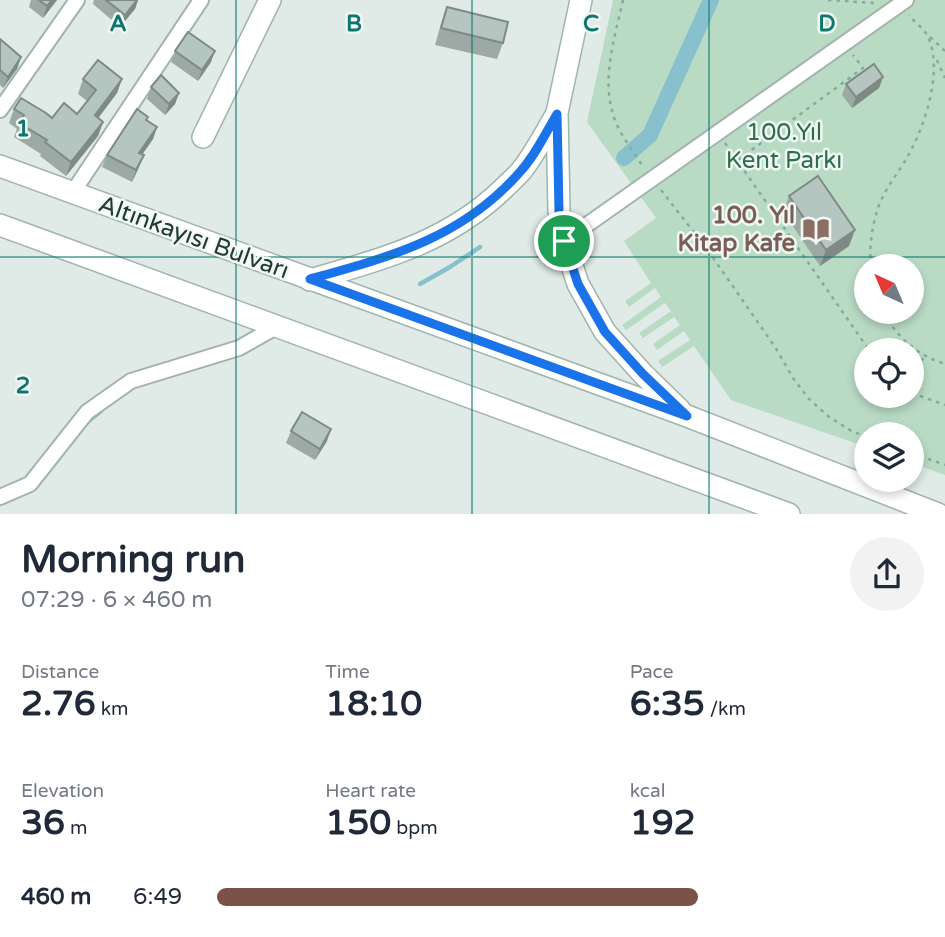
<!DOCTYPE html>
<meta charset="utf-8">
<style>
body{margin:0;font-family:"Varela Round",sans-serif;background:#f2f2f3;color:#1f2937;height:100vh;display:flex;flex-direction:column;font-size:26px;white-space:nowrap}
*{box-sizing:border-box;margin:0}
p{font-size:23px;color:#747a83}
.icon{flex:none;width:38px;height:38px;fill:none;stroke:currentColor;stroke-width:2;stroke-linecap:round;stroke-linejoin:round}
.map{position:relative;height:514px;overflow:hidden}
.side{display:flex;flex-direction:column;background:#fff;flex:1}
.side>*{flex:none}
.needle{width:46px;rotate:316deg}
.buttons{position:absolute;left:854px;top:254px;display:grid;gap:14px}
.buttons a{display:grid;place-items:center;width:70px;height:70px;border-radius:50%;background:#fff;box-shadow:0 4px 10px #0003;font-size:35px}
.pin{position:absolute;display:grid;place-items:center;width:60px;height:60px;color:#fff;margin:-30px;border:4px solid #fff;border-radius:50%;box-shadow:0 2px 7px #0007}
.round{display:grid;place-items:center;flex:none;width:74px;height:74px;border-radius:37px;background:#f2f2f3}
.head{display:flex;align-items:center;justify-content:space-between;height:119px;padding:0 21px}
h1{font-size:38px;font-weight:700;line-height:52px}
.metrics{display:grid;grid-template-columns:repeat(3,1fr);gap:10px;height:119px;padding:7px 21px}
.metrics div{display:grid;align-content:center}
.metrics b{font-size:35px;font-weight:700}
.metrics small{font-size:19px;font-weight:400}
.metrics p{font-size:19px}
ul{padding:0 21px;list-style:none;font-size:23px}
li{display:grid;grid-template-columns:112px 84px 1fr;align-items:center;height:52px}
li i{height:18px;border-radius:9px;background:#7b5248}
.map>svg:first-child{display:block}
</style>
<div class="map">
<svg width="945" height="514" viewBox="0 0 945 514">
<rect width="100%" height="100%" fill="#e0eae6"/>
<path fill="#b9dbc4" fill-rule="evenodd" d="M613,0h332v475l-33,-12v-29h-46v13l-135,-47 -37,-54 -32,21 -4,-6 32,-21 -6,-9 -27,19 -4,-6 27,-19 -6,-8 -31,21 -4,-5 32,-22 -6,-8 -39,27 -4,-5 39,-28 -6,-9 -26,19 -4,-6 26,-18 -27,-42 32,-23 -69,-96zM866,266h46v46h-46zM866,350h46v46h-46z"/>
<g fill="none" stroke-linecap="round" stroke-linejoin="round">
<g stroke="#89c0ce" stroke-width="4.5">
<polyline points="420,284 450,267 480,247"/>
<polyline points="86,423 101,411"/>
<polyline points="45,475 59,458"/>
</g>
<polyline stroke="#89c0ce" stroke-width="16" points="624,158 650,135 711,0"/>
<defs>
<g id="street">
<polyline points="0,110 77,0"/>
<polyline points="73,192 201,0"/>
<polyline points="564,241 906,0"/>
<polyline points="0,497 30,484 87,412 131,381 239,348 278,326"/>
</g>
<g id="secondary">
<polyline points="581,0 557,113 559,211 564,241 578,284 605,332 643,374 680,410"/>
<polyline points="203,137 270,0"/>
<polyline points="0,166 687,416 938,514"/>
<polyline points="0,225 789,514"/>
<path d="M310,280c72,-21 137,-37 193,-91 6,-6 13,-12 19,-19 13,-17 23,-36 34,-55"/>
</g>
</defs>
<use href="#street" stroke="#a3b2ad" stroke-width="18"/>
<use href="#secondary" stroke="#9fb5ae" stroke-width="24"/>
<g stroke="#81ada1" stroke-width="2.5" stroke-dasharray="3.5 5" stroke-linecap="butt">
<path d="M623,0c-9,41 -24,85 -6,125 7,15 18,29 27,43"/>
<polyline points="828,0 874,3"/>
<polyline points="930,37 945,51"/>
<polyline points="937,60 945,78"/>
<polyline points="725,143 869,350"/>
<polyline points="738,160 863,68 853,55"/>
<polyline points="661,190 707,249 775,347 793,378 809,399 829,417 853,432 866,436"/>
<path d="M871,266c-2,-19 1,-40 7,-58 6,-17 17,-31 27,-47 19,-31 40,-92 22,-126 -4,-7 -13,-13 -18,-20"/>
<path d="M884,312c13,26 33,43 61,52"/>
<polyline points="912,360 929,359"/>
<polyline points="912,393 945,405"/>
<polyline points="912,453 945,465"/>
</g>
<use href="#street" stroke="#fff" stroke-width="14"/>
<use href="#secondary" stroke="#fff" stroke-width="21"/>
</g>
<g fill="#9ca9a4">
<polygon points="31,0 57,0 43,18 29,7"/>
<polygon points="94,0 138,0 135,9 120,27 93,4"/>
<polygon points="447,7 503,43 497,59 435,45 441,24"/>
<polygon points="0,39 21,57 17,69 3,88 0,85"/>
<polygon points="175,51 211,62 198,81 171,62"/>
<polygon points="883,77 879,88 852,108 842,95 846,84"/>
<polygon points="83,79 122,79 117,93 98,118 103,122 98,136 66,176 40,156 41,154 14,137 17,129 9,123 14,109 52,118 77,114 87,101 78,94"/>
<polygon points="151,87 179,93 175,104 165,115 147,99"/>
<polygon points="148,117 147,120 157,127 153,139 142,154 139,167 132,182 102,167 107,155"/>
<polygon points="789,196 849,246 820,266 783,212"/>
<polygon points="291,431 327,441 315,460 286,443"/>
</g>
<g fill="#7f8a86">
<polygon points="52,0 57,0 43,18 47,6"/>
<polygon points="137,0 138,0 135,9 120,27 125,15"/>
<polygon points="215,51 211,62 198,81 202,70"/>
<polygon points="21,57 17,69 3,88 8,77"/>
<polygon points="883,77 879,88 852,108 856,97"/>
<polygon points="122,79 117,93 90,129 95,115"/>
<polygon points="179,93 175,104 165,115 169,104"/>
<polygon points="103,122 98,136 66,176 71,162"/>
<polygon points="157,127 153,139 135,165 139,153"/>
<polygon points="144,155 139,167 132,182 136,170"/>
<polygon points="855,230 849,246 820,266 826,250"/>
<polygon points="331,429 327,441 315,460 320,449"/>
</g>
<g fill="#b5c5bf" stroke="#7f8a86" stroke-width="2">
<polygon points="39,0 52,0 47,6"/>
<polygon points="106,0 137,0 125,15"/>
<polygon points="447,7 508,22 503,43 441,28"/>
<polygon points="188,32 215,51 202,70 175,51"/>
<polygon points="0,39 21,57 8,77 0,70"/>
<polygon points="98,60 122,79 95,115 103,122 71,162 45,142 47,140 19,123 24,115 14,109 21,98 46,113 52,118 64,103 77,114 96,90 83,79"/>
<polygon points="874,64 883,77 856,97 846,84"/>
<polygon points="161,75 179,93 169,104 151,87"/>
<polygon points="137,109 148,117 146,120 157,127 139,153 144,155 136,170 107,155"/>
<polygon points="818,176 855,230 826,250 789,196"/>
<polygon points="302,412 331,429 320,449 291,431"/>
</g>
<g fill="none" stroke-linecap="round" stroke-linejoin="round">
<defs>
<path id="route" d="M557,114l2,97 5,30 14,43 27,48 38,42 44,42 -377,-137c80,-22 152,-41 209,-106 16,-17 26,-39 38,-59z"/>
</defs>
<use href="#route" stroke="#fff" stroke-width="14"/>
<use href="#route" stroke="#1a73e8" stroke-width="9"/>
</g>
<path fill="none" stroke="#0f766e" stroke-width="2" stroke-opacity="0.55" d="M236,0v514M472,0v514M709,0v514M0,257h945"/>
<defs>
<symbol id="library-bare" viewBox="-9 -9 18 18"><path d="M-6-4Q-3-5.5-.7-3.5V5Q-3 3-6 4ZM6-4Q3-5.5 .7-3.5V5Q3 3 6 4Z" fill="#8d6e63" stroke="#f0f7f4" stroke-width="2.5" paint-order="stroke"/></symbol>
</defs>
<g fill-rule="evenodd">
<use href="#library-bare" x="797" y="210" width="38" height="38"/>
</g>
<g text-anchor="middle" stroke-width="5" stroke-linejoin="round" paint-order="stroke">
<g font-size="24" fill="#2d6f49" stroke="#f0f7f4">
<text x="784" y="140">100.Yıl<tspan x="784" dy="28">Kent Parkı</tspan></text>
</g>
<g font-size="24" font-weight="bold" fill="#785e54" stroke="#f0f7f4" text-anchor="end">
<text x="795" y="223">100. Yıl<tspan x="795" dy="28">Kitap Kafe</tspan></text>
</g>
<g font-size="24" fill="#213a34" stroke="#f0f7f4">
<text transform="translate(194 237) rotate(20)" y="8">Altınkayısı Bulvarı</text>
</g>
</g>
<g font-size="23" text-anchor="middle" font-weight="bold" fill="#0f766e" stroke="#f0f7f4" stroke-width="5" stroke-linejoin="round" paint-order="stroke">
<text x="118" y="31">A</text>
<text x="354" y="31">B</text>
<text x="591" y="31">C</text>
<text x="827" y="31">D</text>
<text x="23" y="136">1</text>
<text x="23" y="393">2</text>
</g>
</svg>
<div class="buttons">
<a><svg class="needle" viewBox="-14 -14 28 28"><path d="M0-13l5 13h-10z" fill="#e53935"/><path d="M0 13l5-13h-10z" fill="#747a83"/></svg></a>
<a><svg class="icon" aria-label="locate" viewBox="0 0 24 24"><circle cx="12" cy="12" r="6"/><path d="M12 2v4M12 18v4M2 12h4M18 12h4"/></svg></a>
<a><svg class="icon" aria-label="layers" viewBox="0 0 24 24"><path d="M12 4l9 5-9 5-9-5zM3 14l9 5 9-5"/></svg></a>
</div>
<div class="pin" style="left:564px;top:241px;background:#1e9e55"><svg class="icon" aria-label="arrive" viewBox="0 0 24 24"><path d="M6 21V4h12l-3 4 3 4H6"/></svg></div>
</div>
<section class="side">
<div class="head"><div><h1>Morning run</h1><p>07:29 · 6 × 460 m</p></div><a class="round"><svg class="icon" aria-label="share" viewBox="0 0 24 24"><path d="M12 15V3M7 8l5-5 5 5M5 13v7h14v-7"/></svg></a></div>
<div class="metrics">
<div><p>Distance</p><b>2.76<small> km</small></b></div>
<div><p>Time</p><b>18:10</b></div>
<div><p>Pace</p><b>6:35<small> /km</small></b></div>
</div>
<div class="metrics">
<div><p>Elevation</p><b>36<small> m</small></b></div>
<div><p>Heart rate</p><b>150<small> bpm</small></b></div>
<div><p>kcal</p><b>192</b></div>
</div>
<ul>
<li><b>460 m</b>6:49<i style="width:68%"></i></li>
</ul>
</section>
